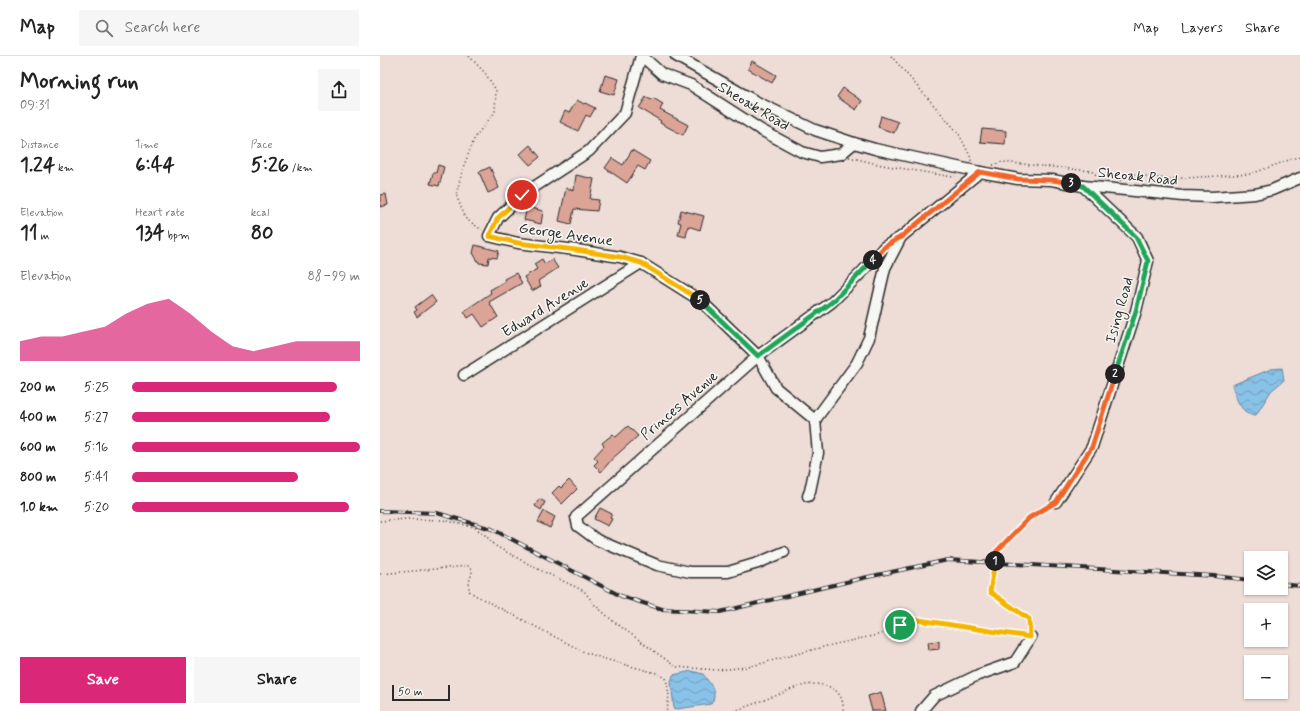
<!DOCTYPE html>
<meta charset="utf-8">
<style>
body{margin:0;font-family:Mynerve,sans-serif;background:#f6f6f6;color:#222;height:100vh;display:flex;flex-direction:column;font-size:15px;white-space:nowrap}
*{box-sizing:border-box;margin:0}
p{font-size:13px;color:#767676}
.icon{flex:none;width:22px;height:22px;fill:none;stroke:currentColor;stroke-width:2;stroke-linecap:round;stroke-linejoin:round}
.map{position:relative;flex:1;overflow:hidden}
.side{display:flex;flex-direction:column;background:#fff;width:380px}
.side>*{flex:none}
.buttons{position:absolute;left:864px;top:495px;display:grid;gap:8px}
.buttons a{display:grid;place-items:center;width:44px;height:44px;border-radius:0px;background:#fff;box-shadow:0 1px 3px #0004;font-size:20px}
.scale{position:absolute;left:12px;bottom:10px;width:58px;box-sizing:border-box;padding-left:4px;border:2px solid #2b2b2b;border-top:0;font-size:11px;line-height:14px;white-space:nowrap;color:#2b2b2b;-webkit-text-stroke:3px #f6f6f2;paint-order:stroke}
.pin{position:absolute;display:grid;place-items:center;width:34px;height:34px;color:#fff;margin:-17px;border:2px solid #fff;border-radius:50%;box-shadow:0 1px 4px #0007}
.km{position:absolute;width:20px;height:20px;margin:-10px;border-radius:50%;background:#222;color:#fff;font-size:11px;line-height:20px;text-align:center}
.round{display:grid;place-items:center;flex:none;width:42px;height:42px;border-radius:0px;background:#f6f6f6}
.overview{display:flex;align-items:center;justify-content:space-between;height:68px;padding:0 20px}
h1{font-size:22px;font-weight:800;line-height:30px}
.stats{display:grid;grid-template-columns:repeat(3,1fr);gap:6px;height:68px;padding:4px 20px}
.stats div{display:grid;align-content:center}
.stats b{font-size:20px;font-weight:800}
.stats small{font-size:11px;font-weight:400}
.stats p{font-size:11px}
.chart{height:112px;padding:8px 20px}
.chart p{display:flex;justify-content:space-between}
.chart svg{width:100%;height:72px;margin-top:4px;fill:#db2777;opacity:.7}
.primary-button{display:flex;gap:8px;margin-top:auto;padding:8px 20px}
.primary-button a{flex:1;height:46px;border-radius:0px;background:#db2777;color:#fff;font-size:16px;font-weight:800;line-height:46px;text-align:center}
.primary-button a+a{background:#f6f6f6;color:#222}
ul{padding:0 20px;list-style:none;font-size:13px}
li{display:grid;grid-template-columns:64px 48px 1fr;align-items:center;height:30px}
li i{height:10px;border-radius:5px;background:#db2777}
header{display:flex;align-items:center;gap:24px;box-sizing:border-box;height:56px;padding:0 20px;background:#fff;border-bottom:1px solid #e0e0e0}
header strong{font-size:19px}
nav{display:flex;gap:22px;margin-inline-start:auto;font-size:14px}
.search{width:280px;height:36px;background:#f6f6f6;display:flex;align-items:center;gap:10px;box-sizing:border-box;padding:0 14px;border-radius:0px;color:#767676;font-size:15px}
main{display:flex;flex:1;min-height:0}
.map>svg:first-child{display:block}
</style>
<header>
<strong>Map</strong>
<div class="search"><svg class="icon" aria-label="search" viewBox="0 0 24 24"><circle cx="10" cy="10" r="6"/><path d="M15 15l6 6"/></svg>Search here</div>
<nav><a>Map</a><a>Layers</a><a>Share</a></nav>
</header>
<main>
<section class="side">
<div class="overview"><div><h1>Morning run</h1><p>09:31</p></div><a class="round"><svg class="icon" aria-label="share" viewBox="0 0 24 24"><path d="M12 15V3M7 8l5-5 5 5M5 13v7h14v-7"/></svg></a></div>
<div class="stats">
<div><p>Distance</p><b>1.24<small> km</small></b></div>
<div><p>Time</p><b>6:44</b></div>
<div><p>Pace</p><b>5:26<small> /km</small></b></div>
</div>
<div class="stats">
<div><p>Elevation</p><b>11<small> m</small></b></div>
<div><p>Heart rate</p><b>134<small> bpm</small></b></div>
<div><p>kcal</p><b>80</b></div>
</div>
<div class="chart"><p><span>Elevation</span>88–99 m</p>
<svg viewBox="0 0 160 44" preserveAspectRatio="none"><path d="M0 44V32L10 29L20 29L30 26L40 23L50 15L60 9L70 6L80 15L90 26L100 35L110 38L120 35L130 32L140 32L150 32L160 32V44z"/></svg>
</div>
<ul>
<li><b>200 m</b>5:25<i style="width:90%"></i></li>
<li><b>400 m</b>5:27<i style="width:87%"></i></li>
<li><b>600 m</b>5:16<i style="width:100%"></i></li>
<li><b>800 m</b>5:41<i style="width:73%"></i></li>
<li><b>1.0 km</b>5:20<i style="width:95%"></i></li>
</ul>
<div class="primary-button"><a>Save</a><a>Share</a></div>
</section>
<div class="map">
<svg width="920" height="655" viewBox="0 0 920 655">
<defs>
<pattern id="water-waves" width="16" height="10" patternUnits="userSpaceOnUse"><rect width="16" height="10" fill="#89c2e8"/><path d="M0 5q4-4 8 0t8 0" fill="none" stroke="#709ebc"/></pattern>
</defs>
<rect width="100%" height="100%" fill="#eeddd7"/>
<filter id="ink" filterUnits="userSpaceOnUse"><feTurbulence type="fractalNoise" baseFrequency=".025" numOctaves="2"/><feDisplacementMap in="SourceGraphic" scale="8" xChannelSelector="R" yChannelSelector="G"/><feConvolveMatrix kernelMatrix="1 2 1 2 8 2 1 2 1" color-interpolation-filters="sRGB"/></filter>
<g filter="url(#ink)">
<g fill="url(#water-waves)" stroke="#63869c">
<path d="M902,312l2,12 -13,11 -15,24c-16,0 -20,-18 -24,-30l39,-16z"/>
<path d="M312,615l11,3c7,10 16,18 8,30l-34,5 -3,-1 -3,-26 2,-7z"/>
</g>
<g fill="#dca497" stroke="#2b2b2b">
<polygon points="372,5 396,19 392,27 368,13"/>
<polygon points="225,19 239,23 234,39 220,35"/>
<polygon points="463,32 482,45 476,54 457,41"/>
<polygon points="266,41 271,44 273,42 283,48 280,54 308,69 303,79 280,67 281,65 259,52"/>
<polygon points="197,44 204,48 205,47 215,52 210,61 206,59 198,75 180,66 185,55 189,57"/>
<polygon points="501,60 518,66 514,77 498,71"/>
<polygon points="602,73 626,75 625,88 600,86"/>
<polygon points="150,89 160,101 150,109 140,98"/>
<polygon points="252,94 270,105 265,114 258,110 247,127 225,112 232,102 243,109"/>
<polygon points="58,109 64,111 59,130 50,128 53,117 56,117"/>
<polygon points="110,111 119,132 108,137 99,116"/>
<polygon points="196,119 214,123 210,143 219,144 217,155 194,153 191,168 179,165 186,132 194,134"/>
<polygon points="6,138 8,149 0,151 0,139"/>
<polygon points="147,151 163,155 161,168 144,164"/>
<polygon points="301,154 324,160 320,174 308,170 306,181 298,179 301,167 298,166"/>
<polygon points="95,189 119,195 117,202 109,201 108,208 99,207 93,197"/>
<polygon points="162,203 165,208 172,203 178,212 158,225 161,230 152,235 144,221 157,213 154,208"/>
<polygon points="136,217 142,227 109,246 118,261 103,271 94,258 88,262 84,255 111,237 110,234 125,225 124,223"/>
<polygon points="51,239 56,246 37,261 34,256 37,254 35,251"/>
<polygon points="248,370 258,380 233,402 221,416 214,409 218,405 214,401 224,390 222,387 233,378 236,381"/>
<polygon points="189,424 197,433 182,448 172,437 179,430 181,432"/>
<polygon points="159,443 165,446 161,454 155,450"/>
<polygon points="220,452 232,458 230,462 232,463 228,470 214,463"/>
<polygon points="164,455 175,461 170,472 158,466"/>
<polygon points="559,585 559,593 549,594 548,586"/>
<polygon points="501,636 506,655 492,655 488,640"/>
</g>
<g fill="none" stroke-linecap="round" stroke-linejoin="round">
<defs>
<g id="minor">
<polyline points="261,0 245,57 209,95 142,139 118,162 109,180 138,187 196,194 240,201 261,207 321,245 378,300 396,332 435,364"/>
<polyline points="262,0 282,18 311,29 381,74 422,96 440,101 461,98 474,87"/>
<polyline points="296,0 375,45 435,74 474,87 495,93 600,116 638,123 672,124 703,130 745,134 803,140 832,141 875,138 892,134 920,122"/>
<polyline points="84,319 261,207"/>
<polyline points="435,364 477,307 489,282 505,212 521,181"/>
<polyline points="428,440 430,435 438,397 435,364"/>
<polyline points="676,446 712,391 756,255 768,205 757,181 703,130"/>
<polyline points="404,496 378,507 348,516 310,516 277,509 217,484 198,470 196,461 378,300 452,246 483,215 504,191 521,181 600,116"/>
<polyline points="541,655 554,640 598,619 635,606 651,581"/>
</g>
</defs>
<use href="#minor" stroke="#2b2b2b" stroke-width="13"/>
<g stroke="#2b2b2b" stroke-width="1.5" stroke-dasharray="1 3" stroke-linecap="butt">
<polyline points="89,0 105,17 116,34 115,56 95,81 83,112 76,139 86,163 102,174"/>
<polyline points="511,0 579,78 591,102 591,106"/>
<polyline points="469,101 502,109 573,121 575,120"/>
<polyline points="613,109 622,106 711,115 722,123"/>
<polyline points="740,125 745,120 751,118 787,123 871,118 920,100"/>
<polyline points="0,465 26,463 63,464 94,471 104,478 117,491 158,513 204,535 215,549 233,565 296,611 338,614 368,611 447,590 506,577 525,565 530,564 555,566 642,580"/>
<polyline points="0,518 88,510 91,512 92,517 89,526 89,535 95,539 204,596 228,604 276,617 286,622 289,639 287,655"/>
<polyline points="650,572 649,563 610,536 617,496 649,462 668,451"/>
<path d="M354,655c15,-5 29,-11 44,-16 7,-3 15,-7 23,-9 20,-5 44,0 42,25"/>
</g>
<use href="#minor" stroke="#f6f6f2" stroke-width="10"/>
<defs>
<g id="rail">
<polyline points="0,455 57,457 112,473 241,540 282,553 340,556 483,522 568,504 834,520 871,524"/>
<polyline points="901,528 920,530"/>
</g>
</defs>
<use href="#rail" stroke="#2b2b2b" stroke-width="4"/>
<use href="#rail" stroke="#f6f6f2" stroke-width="2.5" stroke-dasharray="8" stroke-linecap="butt"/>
</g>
</g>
<g fill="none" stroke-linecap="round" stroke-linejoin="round" filter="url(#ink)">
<defs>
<polyline id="split-1" points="520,569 525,565 539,564 650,581 649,563 610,536 615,505"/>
<polyline id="split-2" points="615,505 616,496 649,462 676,446 694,418 712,391 735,318"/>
<polyline id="split-3" points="691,127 703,130 756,181 768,205 756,255 735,318"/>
<polyline id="split-4" points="493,204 504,191 521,181 600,116 638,123 672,124 691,127"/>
<polyline id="split-5" points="320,244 378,300 452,246 493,204"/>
<polyline id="split-6" points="142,139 118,162 109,180 138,187 196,194 240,201 261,207 320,244"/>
</defs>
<use href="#split-1" stroke="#fff" stroke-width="8"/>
<use href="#split-2" stroke="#fff" stroke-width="8"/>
<use href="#split-3" stroke="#fff" stroke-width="8"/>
<use href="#split-4" stroke="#fff" stroke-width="8"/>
<use href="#split-5" stroke="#fff" stroke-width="8"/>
<use href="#split-6" stroke="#fff" stroke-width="8"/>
<use href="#split-1" stroke="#f5b400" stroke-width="5"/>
<use href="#split-2" stroke="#f0652b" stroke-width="5"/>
<use href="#split-3" stroke="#22a559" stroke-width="5"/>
<use href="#split-4" stroke="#f0652b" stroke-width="5"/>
<use href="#split-5" stroke="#22a559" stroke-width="5"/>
<use href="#split-6" stroke="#f5b400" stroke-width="5"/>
</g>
<g text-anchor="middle" stroke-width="3" stroke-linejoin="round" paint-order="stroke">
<g font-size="15" fill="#2b2b2b" stroke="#f6f6f2">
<text transform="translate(374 50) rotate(31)" y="5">Sheoak Road</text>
<text transform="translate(758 120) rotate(6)" y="5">Sheoak Road</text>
<text transform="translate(186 178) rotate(8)" y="5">George Avenue</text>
<text transform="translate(165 251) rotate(-32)" y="5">Edward Avenue</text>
<text transform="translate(739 254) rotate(-74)" y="5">Ising Road</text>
<text transform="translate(299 349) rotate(-41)" y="5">Princes Avenue</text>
</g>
</g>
</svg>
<div class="buttons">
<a><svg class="icon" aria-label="layers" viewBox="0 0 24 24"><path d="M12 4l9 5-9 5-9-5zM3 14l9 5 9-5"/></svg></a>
<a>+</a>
<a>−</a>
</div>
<div class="scale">50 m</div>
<div class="pin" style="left:520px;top:569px;background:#1e9e55"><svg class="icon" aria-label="arrive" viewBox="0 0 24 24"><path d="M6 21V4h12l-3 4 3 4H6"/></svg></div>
<div class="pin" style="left:142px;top:139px;background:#d93025"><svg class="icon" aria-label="check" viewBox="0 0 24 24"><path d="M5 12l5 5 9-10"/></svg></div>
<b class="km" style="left:615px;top:505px">1</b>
<b class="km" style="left:735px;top:318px">2</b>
<b class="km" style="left:691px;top:127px">3</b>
<b class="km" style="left:493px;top:204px">4</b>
<b class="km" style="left:320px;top:244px">5</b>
</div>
</main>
